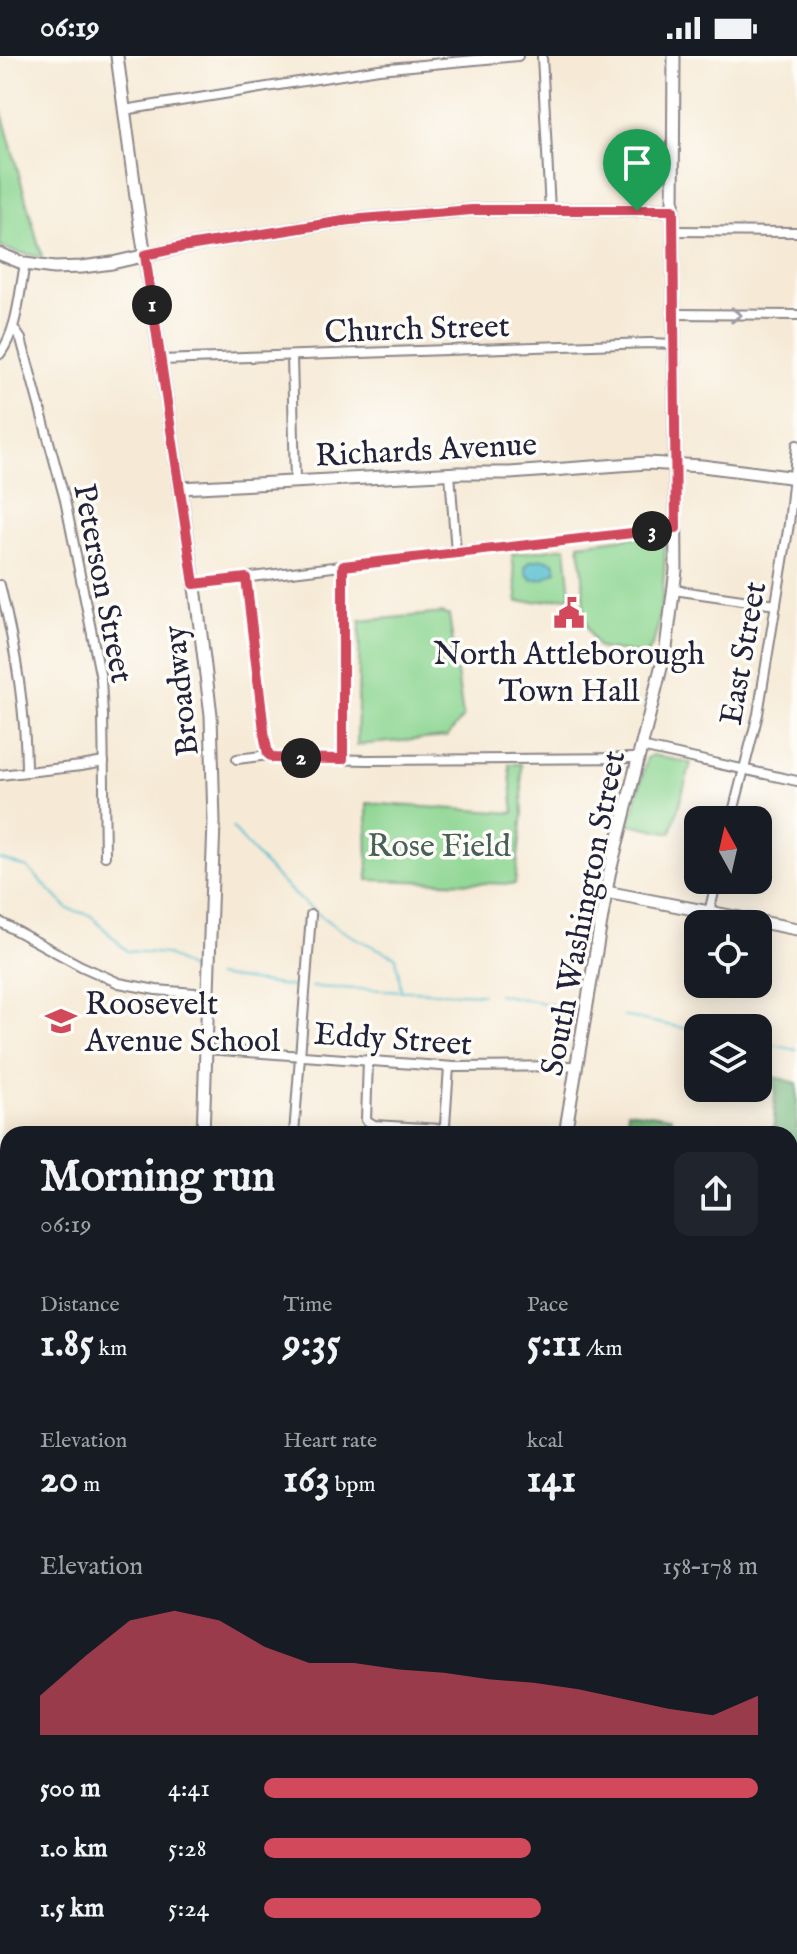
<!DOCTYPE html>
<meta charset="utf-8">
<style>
body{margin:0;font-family:"IM FELL English",serif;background:#20242c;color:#f1f3f6;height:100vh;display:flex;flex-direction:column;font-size:30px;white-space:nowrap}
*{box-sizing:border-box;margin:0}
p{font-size:26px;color:#9ea1a6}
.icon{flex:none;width:44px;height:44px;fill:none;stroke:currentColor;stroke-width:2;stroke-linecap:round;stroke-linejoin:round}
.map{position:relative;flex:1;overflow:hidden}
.drawer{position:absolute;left:0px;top:1070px;width:798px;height:828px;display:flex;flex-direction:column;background:#171b24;border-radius:24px 24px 0 0;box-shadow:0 4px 20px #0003}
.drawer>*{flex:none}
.needle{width:52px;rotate:352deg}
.buttons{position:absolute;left:684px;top:750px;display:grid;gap:16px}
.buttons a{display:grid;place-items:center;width:88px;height:88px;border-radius:16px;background:#171b24;box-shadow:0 4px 20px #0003;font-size:40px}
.pin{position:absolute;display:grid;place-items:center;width:68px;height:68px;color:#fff;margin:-82px -34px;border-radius:50% 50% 50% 0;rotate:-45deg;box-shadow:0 0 8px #0007}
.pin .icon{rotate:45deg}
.km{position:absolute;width:40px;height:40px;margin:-20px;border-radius:50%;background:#222;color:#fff;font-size:22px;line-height:40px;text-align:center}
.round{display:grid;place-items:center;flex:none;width:84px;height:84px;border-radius:16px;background:#20242c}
.headline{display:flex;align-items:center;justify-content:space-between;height:136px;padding:0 40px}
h1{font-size:44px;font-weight:800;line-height:60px}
.metrics{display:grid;grid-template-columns:repeat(3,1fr);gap:12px;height:136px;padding:8px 40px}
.metrics div{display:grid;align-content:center}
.metrics b{font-size:40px;font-weight:800}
.metrics small{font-size:22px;font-weight:400}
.metrics p{font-size:22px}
.chart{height:224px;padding:16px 40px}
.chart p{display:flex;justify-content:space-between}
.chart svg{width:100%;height:144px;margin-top:8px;fill:#d1495b;opacity:.7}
ul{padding:0 40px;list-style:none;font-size:26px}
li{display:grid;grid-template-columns:128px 96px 1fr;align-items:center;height:60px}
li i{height:20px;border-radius:10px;background:#d1495b}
.status{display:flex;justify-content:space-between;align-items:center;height:56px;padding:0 40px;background:#171b24;direction:ltr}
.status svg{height:22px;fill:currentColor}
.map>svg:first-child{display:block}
</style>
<div class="status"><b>06:19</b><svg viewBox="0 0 49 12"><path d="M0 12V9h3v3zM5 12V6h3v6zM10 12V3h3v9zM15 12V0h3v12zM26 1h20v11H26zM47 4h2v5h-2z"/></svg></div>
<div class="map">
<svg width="797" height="1898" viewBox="0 0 797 1898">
<rect width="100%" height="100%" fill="#fdfcf7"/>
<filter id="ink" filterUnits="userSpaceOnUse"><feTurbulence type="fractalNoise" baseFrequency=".0125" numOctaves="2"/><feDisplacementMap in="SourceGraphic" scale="16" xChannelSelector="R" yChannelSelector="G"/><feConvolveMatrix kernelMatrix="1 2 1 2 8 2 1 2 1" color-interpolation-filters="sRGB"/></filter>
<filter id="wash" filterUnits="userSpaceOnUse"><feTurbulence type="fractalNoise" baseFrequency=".006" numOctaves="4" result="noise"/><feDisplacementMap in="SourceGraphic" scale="32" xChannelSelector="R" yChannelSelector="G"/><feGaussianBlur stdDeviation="1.8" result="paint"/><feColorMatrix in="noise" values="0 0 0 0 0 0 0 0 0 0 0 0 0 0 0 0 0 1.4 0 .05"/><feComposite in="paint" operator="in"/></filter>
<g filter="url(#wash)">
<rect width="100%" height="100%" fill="#f6ead6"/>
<g fill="#8dd692" stroke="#587c66" stroke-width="2">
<polygon points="0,48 2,57 42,201 16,196 0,191"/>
<path d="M659,478l6,5c0,26 -2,99 -19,116l-47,-7c-18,-23 -15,-45 -16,-73 0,-10 -4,-20 -4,-31z"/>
<polygon points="566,491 571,540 543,545 518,546 512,498"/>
<polygon points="444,557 445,559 449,559 463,661 447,681 357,689 360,565"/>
<polygon points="652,699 691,707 671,777 630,768 647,702"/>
<polygon points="509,708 521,708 523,758 515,828 368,824 367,747 514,757"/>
</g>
<g fill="#72b77c" stroke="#4a6c5c" stroke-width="2">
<polygon points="775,1021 797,1027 797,1522 790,1530 790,1078 774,1078"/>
<polygon points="628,1055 671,1061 672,1078 626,1078"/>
<polygon points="485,1890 636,1890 630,1898 483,1898"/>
</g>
<polygon fill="#52bdce" stroke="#3a7084" stroke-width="2" points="544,503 554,506 557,515 543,523 533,524 527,519 525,511 531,505"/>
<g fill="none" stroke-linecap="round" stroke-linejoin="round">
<g stroke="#52bdce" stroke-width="2">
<path d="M232,771c31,37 62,72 103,99 19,13 40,21 61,31l5,32"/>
<polyline points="0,803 28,812 68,853 90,859 127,895 166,898 195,916"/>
<polyline points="216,920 294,931"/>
<polyline points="311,931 482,938"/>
<polyline points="498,938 575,953"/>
<polyline points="623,960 698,975"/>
<polyline points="758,986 797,994"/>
</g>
</g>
</g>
<g filter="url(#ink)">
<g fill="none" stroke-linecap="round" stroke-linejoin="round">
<defs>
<g id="street">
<polyline points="542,0 550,155"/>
<polyline points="124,54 379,13 518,0"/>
<polyline points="674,175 797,176"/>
<polyline points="675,258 797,259"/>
<polyline points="13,271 21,283 65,444 101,623 103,660 105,800"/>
<path d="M0,298c18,-25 19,-60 25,-90"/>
<polyline points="292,300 295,426"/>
<polyline points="161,304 649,287 675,288"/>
<polyline points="450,418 456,496"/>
<polyline points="246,522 265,683 269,699"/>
<polyline points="194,528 415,501 676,472"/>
<path d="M0,529c15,61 26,124 26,187"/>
<polyline points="674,534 776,549"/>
<polyline points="641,691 797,725"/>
<polyline points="237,703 269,699 274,702 368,704 637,702"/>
<polyline points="343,703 343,510"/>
<polyline points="0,719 81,710 104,706"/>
<polyline points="731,764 758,658 789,468 797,389"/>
<polyline points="709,856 717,824"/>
<polyline points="0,866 81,910 119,927 156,934 208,938"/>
<polyline points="206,993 454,1011 577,1010"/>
<polyline points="368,1004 366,1064 374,1069 441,1073 445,1069 449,1011"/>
<polyline points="294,1078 311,859"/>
<polyline points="0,1724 8,1724"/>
<polyline points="790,1748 797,1754"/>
<polyline points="790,1777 797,1769"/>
<polyline points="0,1846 8,1843"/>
<polyline points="702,1890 712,1898"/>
<polyline points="133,1898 163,1893 205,1898"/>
<polyline points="325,1898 326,1890"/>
<polyline points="727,1898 733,1890"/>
</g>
<g id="secondary">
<polyline points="117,0 136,141 196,539 211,659 214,766 203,1078"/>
<polyline points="0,198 25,208 54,212 82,211 112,207 182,191 350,164 472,154 673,154"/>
<polyline points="180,432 459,417 510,417 647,407 702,410 797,422"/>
<polyline points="606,836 797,873"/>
<polyline points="565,1078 609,819 666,592 676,514 673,154 674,0"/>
<polyline points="0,1627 8,1626"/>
<polyline points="408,1898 409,1890"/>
</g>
<g id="primary">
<polyline points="790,1863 797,1855"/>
<polyline points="761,1898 768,1890"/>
</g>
</defs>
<use href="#street" stroke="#8c8688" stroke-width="12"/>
<use href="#secondary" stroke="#8c8688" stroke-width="15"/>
<use href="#primary" stroke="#8c8688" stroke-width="16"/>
<use href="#street" stroke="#fff" stroke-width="8"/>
<use href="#secondary" stroke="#fff" stroke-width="11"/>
<use href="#primary" stroke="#fff" stroke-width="12"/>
</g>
<defs><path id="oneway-chevron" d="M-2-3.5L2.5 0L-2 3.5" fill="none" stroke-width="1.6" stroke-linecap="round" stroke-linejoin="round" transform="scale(2)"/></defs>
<use stroke="#9c9ca7" href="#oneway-chevron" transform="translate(736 259) rotate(1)"/>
</g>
<g fill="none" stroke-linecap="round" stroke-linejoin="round" filter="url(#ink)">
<defs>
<polygon id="route" points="472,154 673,154 676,472 343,510 343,703 274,702 268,698 265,683 246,522 194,528 145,199 182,191 350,164"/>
</defs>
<use href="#route" stroke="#fff" stroke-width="16"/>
<use href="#route" stroke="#d1495b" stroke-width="10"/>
</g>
<defs>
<symbol id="civic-bare" viewBox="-9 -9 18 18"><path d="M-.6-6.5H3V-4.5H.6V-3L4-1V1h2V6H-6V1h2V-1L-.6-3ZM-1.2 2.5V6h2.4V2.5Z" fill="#d1495b" stroke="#fdfcf7" stroke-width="2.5" paint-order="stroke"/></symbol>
<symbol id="school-bare" viewBox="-9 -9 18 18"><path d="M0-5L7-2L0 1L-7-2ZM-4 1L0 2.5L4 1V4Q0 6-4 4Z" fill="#d1495b" stroke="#fdfcf7" stroke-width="2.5" paint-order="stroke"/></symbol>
</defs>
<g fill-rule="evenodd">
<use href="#civic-bare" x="547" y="535" width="44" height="44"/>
<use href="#school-bare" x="39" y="943" width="44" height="44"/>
</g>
<g text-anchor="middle" stroke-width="7" stroke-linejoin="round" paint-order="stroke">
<g font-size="32" fill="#22223b" stroke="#fdfcf7">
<text transform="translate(417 272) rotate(-2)" y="11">Church Street</text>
<text transform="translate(426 393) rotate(-3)" y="11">Richards Avenue</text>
<text transform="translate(104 527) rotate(79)" y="11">Peterson Street</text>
<text transform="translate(742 597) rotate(-80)" y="11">East Street</text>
<text transform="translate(180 635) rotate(-96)" y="11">Broadway</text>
<text transform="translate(582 857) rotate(-79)" y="11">South Washington Street</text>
<text transform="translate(393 982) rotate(4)" y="11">Eddy Street</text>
</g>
<g font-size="32" fill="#22223b" stroke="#fdfcf7">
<text x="569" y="608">North Attleborough<tspan x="569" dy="37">Town Hall</tspan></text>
<text x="85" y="958" text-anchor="start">Roosevelt<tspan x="85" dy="37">Avenue School</tspan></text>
</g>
<g font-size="32" fill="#476159" stroke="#fdfcf7">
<text x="439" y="800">Rose Field</text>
</g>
</g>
</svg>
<div class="buttons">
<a><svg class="needle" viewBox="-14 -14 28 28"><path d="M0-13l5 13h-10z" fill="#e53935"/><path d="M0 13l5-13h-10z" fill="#9ea1a6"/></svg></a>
<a><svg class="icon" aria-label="locate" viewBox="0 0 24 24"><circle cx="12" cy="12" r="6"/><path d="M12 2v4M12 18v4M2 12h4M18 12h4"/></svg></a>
<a><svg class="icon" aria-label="layers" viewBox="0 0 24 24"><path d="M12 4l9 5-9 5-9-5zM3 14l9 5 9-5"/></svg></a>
</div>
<div class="pin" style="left:637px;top:155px;background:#1e9e55"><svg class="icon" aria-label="arrive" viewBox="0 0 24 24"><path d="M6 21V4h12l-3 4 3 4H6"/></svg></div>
<b class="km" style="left:152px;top:249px">1</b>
<b class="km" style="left:301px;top:702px">2</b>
<b class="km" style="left:652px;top:475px">3</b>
<section class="drawer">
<div class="headline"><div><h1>Morning run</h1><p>06:19</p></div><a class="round"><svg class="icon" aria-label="share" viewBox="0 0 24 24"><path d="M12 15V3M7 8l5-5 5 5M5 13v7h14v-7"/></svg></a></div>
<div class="metrics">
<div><p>Distance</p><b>1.85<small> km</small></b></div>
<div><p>Time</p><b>9:35</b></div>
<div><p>Pace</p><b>5:11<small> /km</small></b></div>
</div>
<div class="metrics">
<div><p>Elevation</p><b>20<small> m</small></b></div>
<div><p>Heart rate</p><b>163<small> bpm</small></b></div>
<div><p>kcal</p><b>141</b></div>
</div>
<div class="chart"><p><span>Elevation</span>158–178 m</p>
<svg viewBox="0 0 160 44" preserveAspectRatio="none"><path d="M0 44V32L10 20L20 9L30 6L40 9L50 17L60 22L70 22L80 24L90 25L100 27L110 28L120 30L130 33L140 36L150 38L160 32V44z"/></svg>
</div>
<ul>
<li><b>500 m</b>4:41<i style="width:100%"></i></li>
<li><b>1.0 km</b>5:28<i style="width:54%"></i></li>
<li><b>1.5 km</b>5:24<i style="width:56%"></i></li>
</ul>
</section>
</div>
